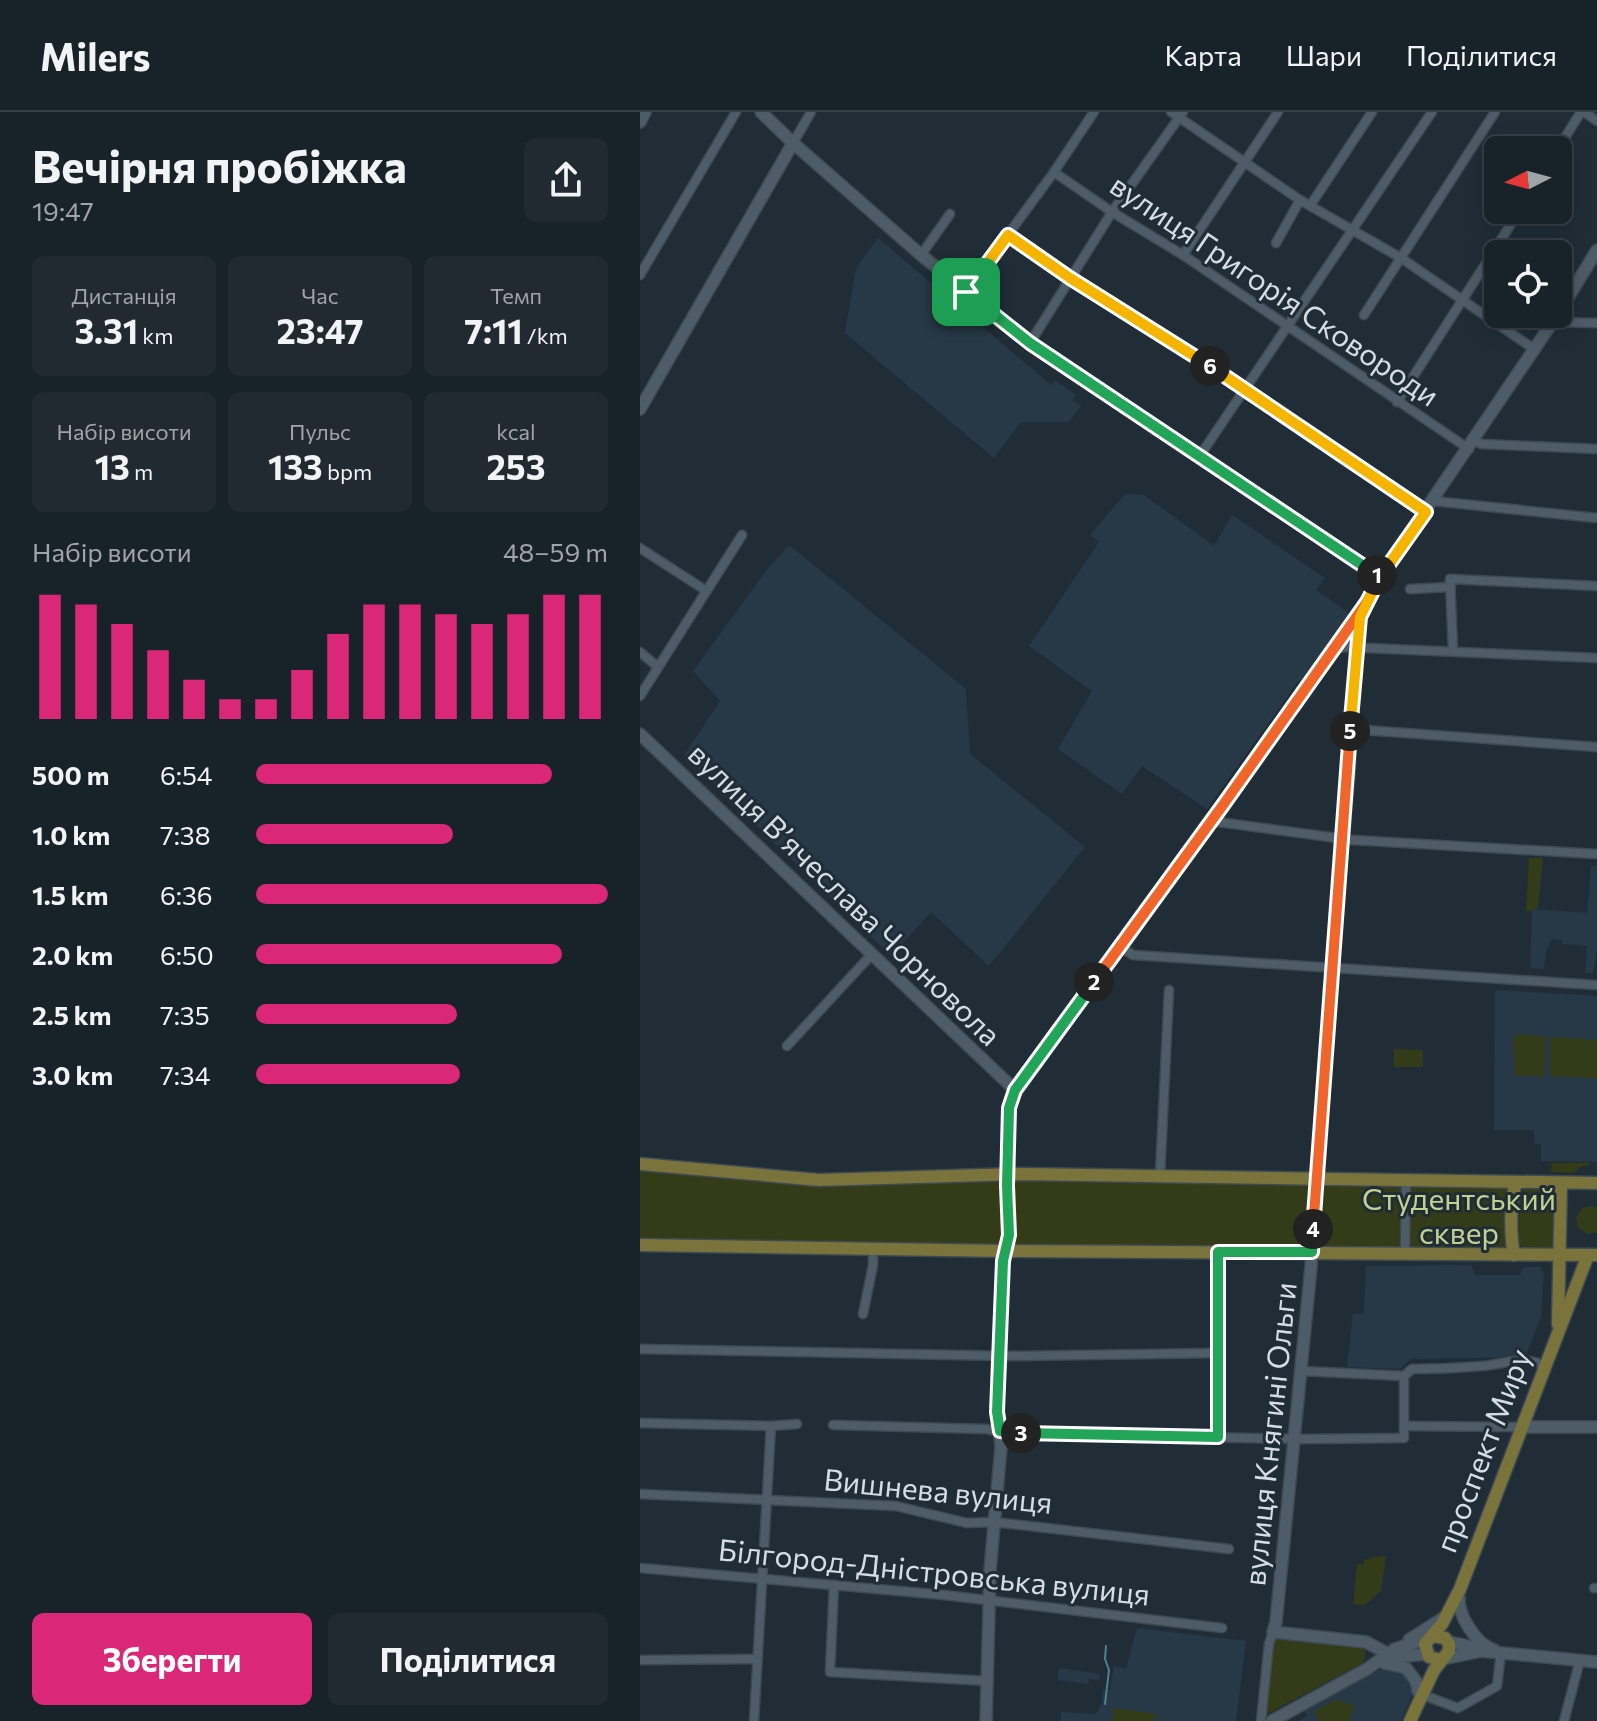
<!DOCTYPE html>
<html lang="uk">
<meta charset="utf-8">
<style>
body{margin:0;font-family:Commissioner,sans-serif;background:#212a31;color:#f1f3f6;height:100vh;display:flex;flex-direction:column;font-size:30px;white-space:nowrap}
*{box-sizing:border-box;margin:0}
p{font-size:26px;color:#9fa4a8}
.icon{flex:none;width:44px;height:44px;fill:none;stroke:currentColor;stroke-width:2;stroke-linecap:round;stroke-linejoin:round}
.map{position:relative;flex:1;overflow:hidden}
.drawer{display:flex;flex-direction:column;background:#182229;width:640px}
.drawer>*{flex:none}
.needle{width:52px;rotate:264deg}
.fabs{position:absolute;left:844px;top:24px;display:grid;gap:16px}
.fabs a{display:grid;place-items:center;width:88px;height:88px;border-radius:12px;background:#182229;box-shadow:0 4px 20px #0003,0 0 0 2px #363f46;font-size:40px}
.pin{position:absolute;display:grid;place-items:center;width:68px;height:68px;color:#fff;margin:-34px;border-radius:16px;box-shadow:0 4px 12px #0006}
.km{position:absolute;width:40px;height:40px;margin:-20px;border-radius:50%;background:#222;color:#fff;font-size:22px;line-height:40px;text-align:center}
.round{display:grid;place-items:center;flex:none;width:84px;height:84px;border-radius:12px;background:#212a31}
.overview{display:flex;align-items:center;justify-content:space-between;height:136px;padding:0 32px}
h1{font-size:44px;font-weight:700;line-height:60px}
.metrics{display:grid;grid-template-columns:repeat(3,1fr);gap:12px;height:136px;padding:8px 32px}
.metrics div{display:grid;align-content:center;border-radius:12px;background:#212a31;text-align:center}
.metrics b{font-size:34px;font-weight:700}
.metrics small{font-size:22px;font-weight:400}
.metrics p{font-size:22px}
.chart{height:224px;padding:16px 32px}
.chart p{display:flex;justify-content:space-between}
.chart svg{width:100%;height:144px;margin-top:8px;stroke:#db2777;stroke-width:6}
.action{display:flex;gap:16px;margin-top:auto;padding:16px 32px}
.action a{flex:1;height:92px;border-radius:12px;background:#db2777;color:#fff;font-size:32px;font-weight:700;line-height:92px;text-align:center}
.action a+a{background:#212a31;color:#f1f3f6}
ul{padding:0 32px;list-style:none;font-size:26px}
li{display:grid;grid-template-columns:128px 96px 1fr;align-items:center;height:60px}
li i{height:20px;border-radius:10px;background:#db2777}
header{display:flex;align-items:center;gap:48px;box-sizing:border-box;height:112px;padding:0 40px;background:#182229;border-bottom:2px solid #363f46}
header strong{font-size:38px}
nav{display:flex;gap:44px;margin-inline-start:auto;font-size:28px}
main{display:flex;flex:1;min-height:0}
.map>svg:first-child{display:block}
</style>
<header>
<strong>Milers</strong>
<nav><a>Карта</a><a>Шари</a><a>Поділитися</a></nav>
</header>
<main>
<section class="drawer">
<div class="overview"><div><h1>Вечірня пробіжка</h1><p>19:47</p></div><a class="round"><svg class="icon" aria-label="share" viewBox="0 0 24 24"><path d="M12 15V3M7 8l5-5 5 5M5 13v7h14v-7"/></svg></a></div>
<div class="metrics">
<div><p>Дистанція</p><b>3.31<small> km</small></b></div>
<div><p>Час</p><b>23:47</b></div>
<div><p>Темп</p><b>7:11<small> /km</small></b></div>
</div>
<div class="metrics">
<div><p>Набір висоти</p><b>13<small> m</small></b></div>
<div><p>Пульс</p><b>133<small> bpm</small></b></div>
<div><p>kcal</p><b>253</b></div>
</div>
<div class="chart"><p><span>Набір висоти</span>48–59 m</p>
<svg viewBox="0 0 160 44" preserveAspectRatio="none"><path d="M5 44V6M15 44V9M25 44V15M35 44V23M45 44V32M55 44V38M65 44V38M75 44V29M85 44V18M95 44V9M105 44V9M115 44V12M125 44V15M135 44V12M145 44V6M155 44V6"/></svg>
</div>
<ul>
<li><b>500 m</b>6:54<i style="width:84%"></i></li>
<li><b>1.0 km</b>7:38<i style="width:56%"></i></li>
<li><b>1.5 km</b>6:36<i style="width:100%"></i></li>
<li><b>2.0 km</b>6:50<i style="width:87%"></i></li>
<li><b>2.5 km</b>7:35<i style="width:57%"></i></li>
<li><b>3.0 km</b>7:34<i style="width:58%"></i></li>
</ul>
<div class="action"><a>Зберегти</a><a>Поділитися</a></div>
</section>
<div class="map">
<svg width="957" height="1609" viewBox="0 0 957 1609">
<rect width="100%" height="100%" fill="#202d37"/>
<g fill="#273947">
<polygon points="238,126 411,273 415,268 436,283 432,288 441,294 429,310 381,310 354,346 205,221 216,156"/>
<polygon points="485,382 504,383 574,434 592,403 685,466 676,478 709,501 662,572 658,570 567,697 502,654 482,682 418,637 452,579 389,534 459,430 450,423"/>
<polygon points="149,433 326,577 330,642 445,735 349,854 291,800 251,844 44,643 80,589 53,559 126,459"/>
<polygon points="951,754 957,754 957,837 953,861 945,861 947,834 922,832 922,828 912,827 906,839 904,857 890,856 892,797 947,801"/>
<polygon points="855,878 957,884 957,1050 901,1049 901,1032 895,1032 894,1018 854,1018"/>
<polygon points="831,1153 835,1163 880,1163 884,1155 901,1155 901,1159 904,1159 901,1205 885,1245 770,1247 760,1257 707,1255 713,1202 724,1202 726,1154"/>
<polygon points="497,1516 606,1529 596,1609 421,1609 421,1600 456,1602 462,1591 463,1578 470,1578 474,1554 486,1557"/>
<polygon points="745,1555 759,1555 771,1568 773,1580 761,1609 658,1609 667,1604 664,1599"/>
<polygon points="419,1556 460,1562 459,1568 449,1567 448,1572 417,1568"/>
</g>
<g fill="#343b18">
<polygon points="889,746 903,746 898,797 892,797 892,799 886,799"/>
<polygon points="878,922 906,925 904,965 875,963 873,928"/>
<polygon points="910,925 957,928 957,966 910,964"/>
<polygon points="754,937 783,938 783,955 754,955"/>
<polygon points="912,1051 950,1051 950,1053 941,1055 933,1061 911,1060"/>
<polygon points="0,1057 359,1068 362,1071 365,1128 361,1134 0,1129"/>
<polygon points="376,1068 672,1072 669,1120 665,1133 659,1135 375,1133 373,1126 372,1072"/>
<polygon points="683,1072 759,1073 763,1080 761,1135 679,1134 677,1130"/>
<polygon points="771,1074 869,1076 866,1136 770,1135"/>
<polygon points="885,1076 912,1076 914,1079 913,1137 886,1138 879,1131 880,1083"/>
<polygon points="951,1094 957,1096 957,1120 948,1122 938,1116 936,1105 942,1096"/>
<polygon points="740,1444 746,1444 741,1479 725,1493 713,1492 717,1452 724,1453 724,1448"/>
<polygon points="635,1525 727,1535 723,1551 627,1602 625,1601 632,1529"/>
<polygon points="697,1587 715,1594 709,1609 679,1609 674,1600"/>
<polygon points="474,1596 517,1602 517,1605 514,1605 514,1609 472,1609"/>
</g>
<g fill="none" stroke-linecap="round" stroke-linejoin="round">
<polyline stroke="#4f8190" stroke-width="2" points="465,1592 469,1558 465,1547 466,1534"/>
<defs>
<g id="street">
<polyline points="531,0 660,88 761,146 894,237"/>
<polyline points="944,0 957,9"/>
<polyline points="153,31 171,0"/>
<polyline points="917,38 941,0"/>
<polyline points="414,60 472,100 543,143 829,337"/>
<polyline points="670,94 732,0"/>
<polyline points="368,123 430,166 605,277 786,400"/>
<polyline points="636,131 660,88"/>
<polyline points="281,143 310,102"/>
<polyline points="543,143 638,0"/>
<polyline points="0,163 96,0"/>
<polyline points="326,180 414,60 454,0"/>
<polyline points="724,203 855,0"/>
<polyline points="913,210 957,211"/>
<polyline points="390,231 472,100 543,0"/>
<polyline points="757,290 880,98"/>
<polyline points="834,329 842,332 957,337"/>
<polyline points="559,345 792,0"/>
<polyline points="793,389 957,406"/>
<polyline points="0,436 65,478"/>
<polyline points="770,477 811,475"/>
<polyline points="692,538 705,535 957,546"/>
<polyline points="813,539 810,467 957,474"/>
<polyline points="0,540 18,555"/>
<polyline points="0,584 102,423"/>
<polyline points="710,617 957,635"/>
<polyline points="571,709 712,728 957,742"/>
<polyline points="480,835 493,843 957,873"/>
<polyline points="147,934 232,842"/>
<polyline points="520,1064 529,878"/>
<polyline points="578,1140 578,1325"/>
<polyline points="765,1141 766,1068"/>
<polyline points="223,1202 233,1153 233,1137"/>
<polyline points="0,1237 368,1244 578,1241"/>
<path d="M662,1259l102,5 8,-7c24,0 47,-1 70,-3 26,-2 36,-11 62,-1"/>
<polyline points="0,1311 131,1314 157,1312"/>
<polyline points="193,1313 346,1317 368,1321 662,1327 764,1326 764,1264"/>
<polyline points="764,1314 880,1315"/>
<polyline points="0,1382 256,1394 327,1411 354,1410 589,1437"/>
<polyline points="0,1456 304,1483 582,1516"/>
<polyline points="194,1473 190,1560 348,1569"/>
<polyline points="954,1476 957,1476"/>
<polyline points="0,1548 116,1547"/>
<polyline points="783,1583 818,1596 857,1574 861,1540"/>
<polyline points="114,1609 131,1314"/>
<polyline points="621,1609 629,1532 633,1520"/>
<polyline points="924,1609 940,1548"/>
</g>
<g id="secondary">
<polyline points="121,0 153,31 281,143 390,231 740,465"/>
<polyline points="0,10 5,0"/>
<polyline points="918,202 957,138"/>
<polyline points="0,297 153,31"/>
<polyline points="710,512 716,536 709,661 691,857 671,1155 636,1510 633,1520 726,1530 754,1545 787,1542"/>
<polyline points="0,622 375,978"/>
<polyline points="880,1315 957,1315"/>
<path d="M819,1485c-1,19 17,47 35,53"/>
<polyline points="769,1528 805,1505"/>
<polyline points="809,1530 838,1536"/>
<polyline points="803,1547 841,1539 957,1550"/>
<polyline points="744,1551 766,1556 776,1569 778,1579"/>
<polyline points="346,1609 350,1459 361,1335 357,1289 362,1157 369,1123 367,1074 368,1002 373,984 727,490 740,465 918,202"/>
<polyline points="632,1609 727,1557 755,1537 790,1526"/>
</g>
<g id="primary">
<polyline points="0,1052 179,1068 382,1062 957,1071"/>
<polyline points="0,1133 365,1139 957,1143"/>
<path d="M874,1143c-4,-22 -4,-52 2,-73"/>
<polyline points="918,1212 921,1071"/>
<polyline points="801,1548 789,1545 785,1532 802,1512 820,1477 948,1143"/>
<polyline points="770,1609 794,1558 809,1539 809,1532 805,1526 793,1524"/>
</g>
</defs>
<use href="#street" stroke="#3e4951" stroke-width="11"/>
<use href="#secondary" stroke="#3e4951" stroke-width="14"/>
<use href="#primary" stroke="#3e4951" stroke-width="15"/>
<use href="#street" stroke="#4e5c68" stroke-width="8"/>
<use href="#secondary" stroke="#4e5c68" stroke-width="11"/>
<use href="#primary" stroke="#7a743c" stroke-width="12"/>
</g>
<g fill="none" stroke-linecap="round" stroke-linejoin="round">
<defs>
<polyline id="split-1" points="326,180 390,231 737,463"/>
<polyline id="split-2" points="454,870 583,693 727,490 740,465 737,463"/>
<polyline id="split-3" points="381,1321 360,1319 357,1300 363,1149 369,1123 367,1074 369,996 375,978 454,870"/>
<polyline id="split-4" points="381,1321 578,1325 578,1140 672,1140 673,1117"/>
<polyline id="split-5" points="673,1117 710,619"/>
<polyline id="split-6" points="570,254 786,400 740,465 720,505 710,619"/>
<polyline id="split-7" points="326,180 368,123 430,166 570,254"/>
</defs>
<use href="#split-1" stroke="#fff" stroke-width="16"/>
<use href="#split-2" stroke="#fff" stroke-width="16"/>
<use href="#split-3" stroke="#fff" stroke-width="16"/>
<use href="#split-4" stroke="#fff" stroke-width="16"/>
<use href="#split-5" stroke="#fff" stroke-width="16"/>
<use href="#split-6" stroke="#fff" stroke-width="16"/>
<use href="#split-7" stroke="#fff" stroke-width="16"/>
<use href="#split-1" stroke="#22a559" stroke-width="10"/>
<use href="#split-2" stroke="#f0652b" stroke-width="10"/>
<use href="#split-3" stroke="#22a559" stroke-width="10"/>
<use href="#split-4" stroke="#22a559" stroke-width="10"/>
<use href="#split-5" stroke="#f0652b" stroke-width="10"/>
<use href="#split-6" stroke="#f5b400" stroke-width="10"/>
<use href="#split-7" stroke="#f5b400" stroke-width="10"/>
</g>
<g text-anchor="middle" stroke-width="6" stroke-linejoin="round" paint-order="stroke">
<g font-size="30" fill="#d5dde4" stroke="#202d37">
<text transform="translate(634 179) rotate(34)" y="10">вулиця Григорія Сковороди</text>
<text transform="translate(204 783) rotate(44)" y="10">вулиця Вʼячеслава Чорновола</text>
<text transform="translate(631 1322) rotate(-84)" y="10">вулиця Княгині Ольги</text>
<text transform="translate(844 1339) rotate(-69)" y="10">проспект Миру</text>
<text transform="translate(298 1380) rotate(6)" y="10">Вишнева вулиця</text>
<text transform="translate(294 1461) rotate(6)" y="10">Білгород-Дністровська вулиця</text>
</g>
<g font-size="30" fill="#c1d18f" stroke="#202d37">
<text x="819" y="1098">Студентський<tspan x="819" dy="34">сквер</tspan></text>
</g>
</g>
</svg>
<div class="fabs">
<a><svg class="needle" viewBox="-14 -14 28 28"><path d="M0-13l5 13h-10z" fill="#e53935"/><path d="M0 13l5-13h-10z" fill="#9fa4a8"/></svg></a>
<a><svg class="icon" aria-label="locate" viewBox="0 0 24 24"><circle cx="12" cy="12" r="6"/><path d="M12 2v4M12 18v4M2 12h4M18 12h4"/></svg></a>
</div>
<div class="pin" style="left:326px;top:180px;background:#1e9e55"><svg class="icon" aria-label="arrive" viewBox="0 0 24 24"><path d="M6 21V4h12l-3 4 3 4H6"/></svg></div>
<b class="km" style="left:737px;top:463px">1</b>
<b class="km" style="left:454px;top:870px">2</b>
<b class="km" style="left:381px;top:1321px">3</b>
<b class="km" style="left:673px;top:1117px">4</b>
<b class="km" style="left:710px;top:619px">5</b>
<b class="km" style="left:570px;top:254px">6</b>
</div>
</main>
